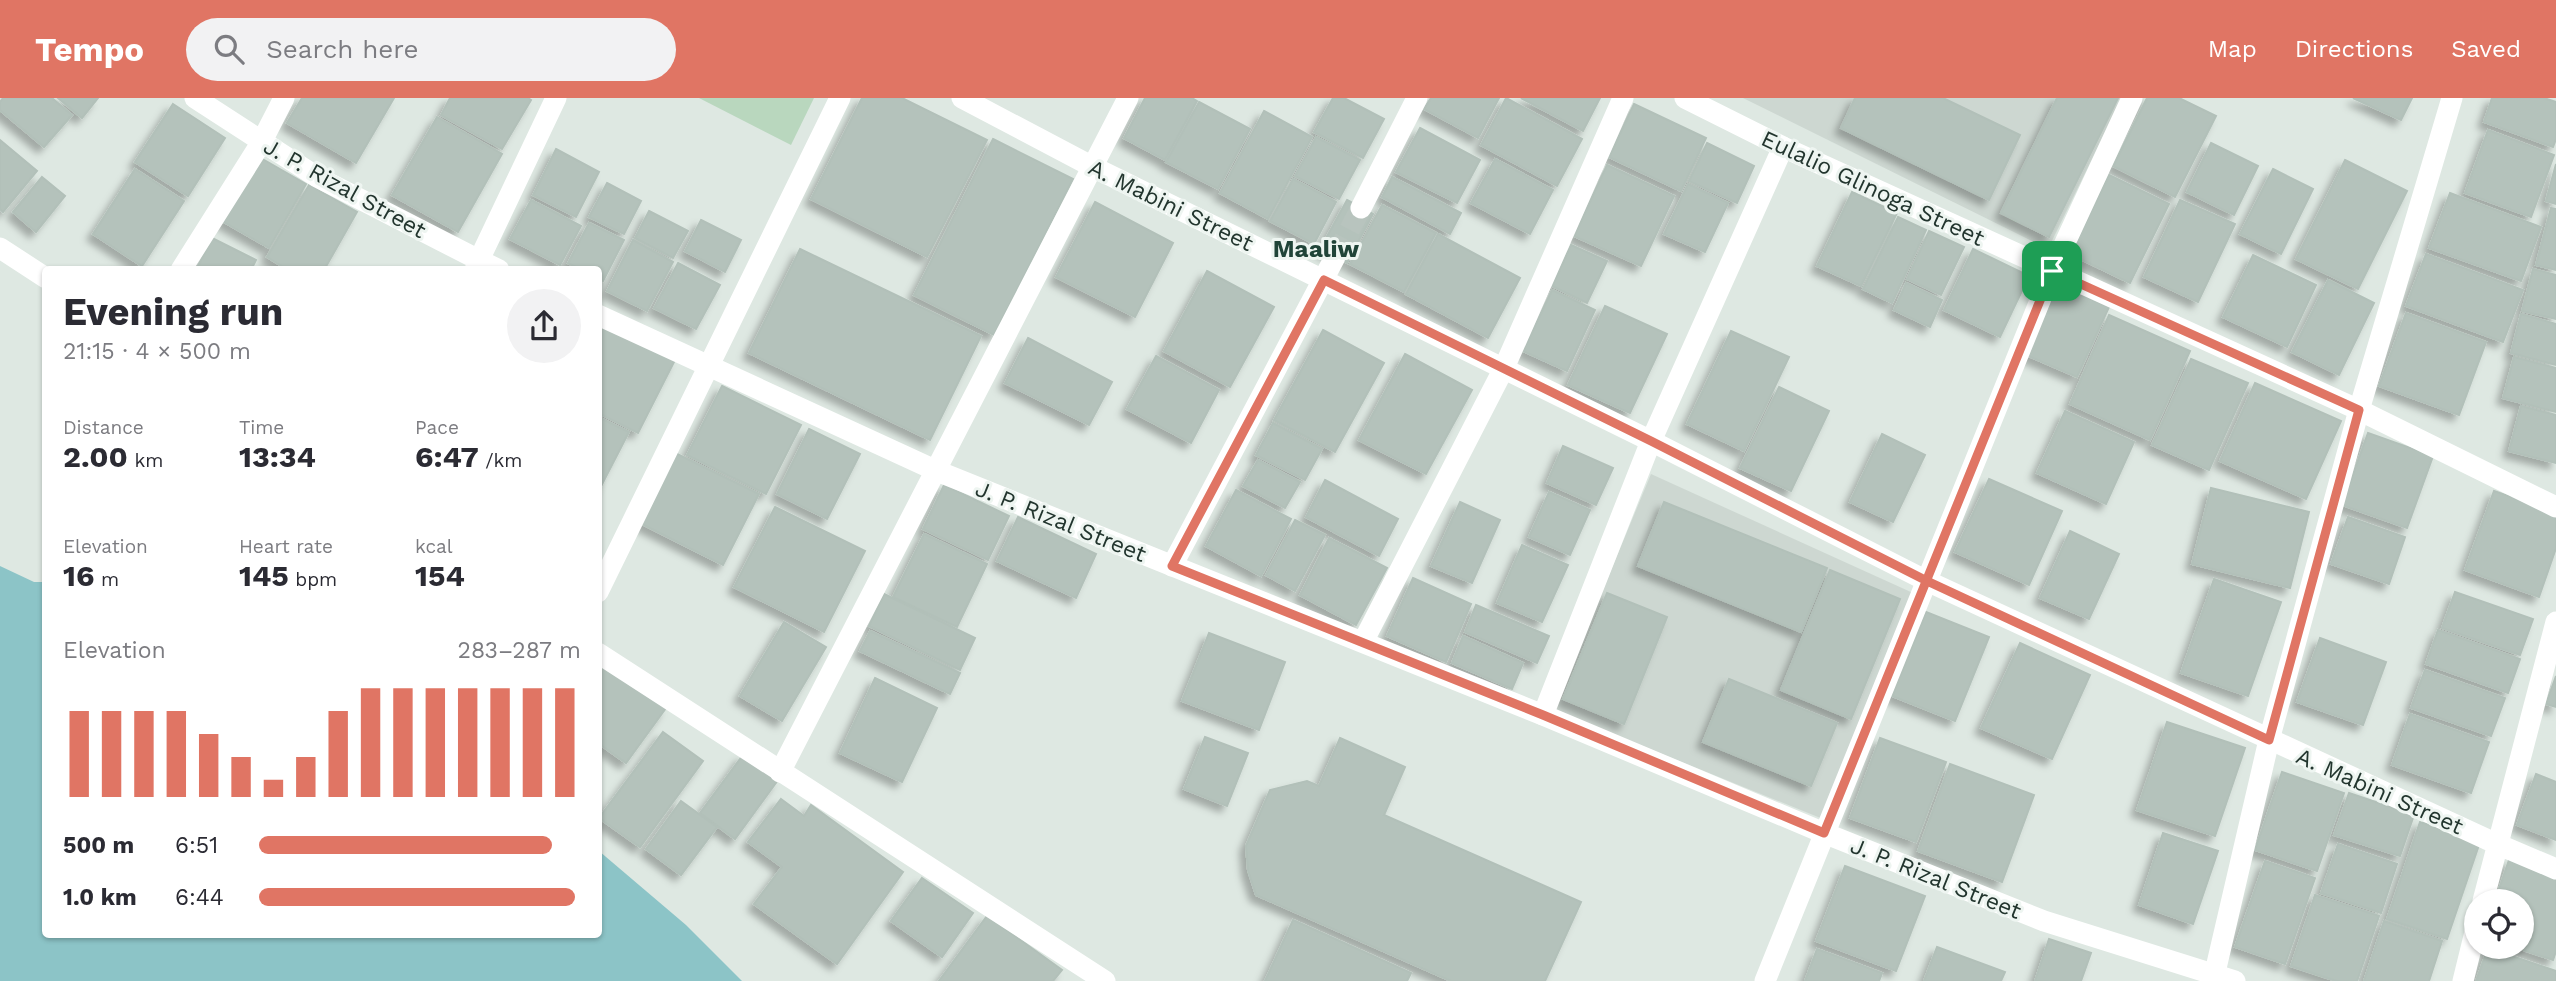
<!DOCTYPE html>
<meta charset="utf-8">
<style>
body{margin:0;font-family:"Work Sans",sans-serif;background:#f2f2f3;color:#2b2b33;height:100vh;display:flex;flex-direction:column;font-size:26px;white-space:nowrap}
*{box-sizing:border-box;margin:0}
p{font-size:23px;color:#7c7c81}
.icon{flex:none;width:38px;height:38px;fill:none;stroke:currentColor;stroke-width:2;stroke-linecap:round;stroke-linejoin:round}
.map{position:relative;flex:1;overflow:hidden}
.panel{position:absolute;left:42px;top:168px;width:560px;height:672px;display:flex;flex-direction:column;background:#fff;border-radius:7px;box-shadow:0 2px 5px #0004}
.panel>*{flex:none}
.controls{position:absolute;left:2464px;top:791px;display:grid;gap:14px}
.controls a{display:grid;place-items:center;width:70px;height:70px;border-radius:50%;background:#fff;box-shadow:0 2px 5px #0004;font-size:35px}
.pin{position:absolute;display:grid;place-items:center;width:60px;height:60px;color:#fff;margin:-30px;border-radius:14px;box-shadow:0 4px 10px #0006}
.round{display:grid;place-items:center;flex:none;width:74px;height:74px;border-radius:37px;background:#f2f2f3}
.overview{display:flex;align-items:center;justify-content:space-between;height:119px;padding:0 21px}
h1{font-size:38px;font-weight:700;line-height:52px}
.metrics{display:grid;grid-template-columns:repeat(3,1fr);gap:10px;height:119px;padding:7px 21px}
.metrics div{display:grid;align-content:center}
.metrics b{font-size:30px;font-weight:700}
.metrics small{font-size:19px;font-weight:400}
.metrics p{font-size:19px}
.chart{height:196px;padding:14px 21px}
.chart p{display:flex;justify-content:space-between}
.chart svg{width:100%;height:126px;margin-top:7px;stroke:#e07564;stroke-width:6}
ul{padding:0 21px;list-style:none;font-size:23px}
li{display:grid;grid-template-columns:112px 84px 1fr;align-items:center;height:52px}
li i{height:18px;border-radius:9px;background:#e07564}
header{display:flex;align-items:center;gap:42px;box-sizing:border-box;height:98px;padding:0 35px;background:#e07564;color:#fff}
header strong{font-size:33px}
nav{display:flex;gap:38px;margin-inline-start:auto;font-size:24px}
.search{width:490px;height:63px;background:#f2f2f3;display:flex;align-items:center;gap:18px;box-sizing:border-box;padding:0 24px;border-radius:38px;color:#7c7c81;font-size:26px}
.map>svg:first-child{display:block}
</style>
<header>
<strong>Tempo</strong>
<div class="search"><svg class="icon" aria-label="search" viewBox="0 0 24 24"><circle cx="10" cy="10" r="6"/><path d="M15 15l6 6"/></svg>Search here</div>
<nav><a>Map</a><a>Directions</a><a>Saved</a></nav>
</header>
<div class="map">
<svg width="2556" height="883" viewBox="0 0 2556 883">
<defs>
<filter id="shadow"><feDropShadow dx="-6" dy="6" stdDeviation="3.5" flood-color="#0004"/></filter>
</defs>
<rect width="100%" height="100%" fill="#dee8e2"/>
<g fill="#cdd7d1">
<polygon points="1743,0 2122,0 2048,151"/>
<polygon points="1651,376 1913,495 1823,721 1553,612"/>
</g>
<polygon fill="#b9d7be" points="699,0 814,0 791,47"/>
<polygon fill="#8cc4c7" points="0,468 34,484 45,484 46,836 598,836 599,753 686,827 742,883 0,883"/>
<g fill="#b4c2bb" stroke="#b2c0b9" stroke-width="2" filter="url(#shadow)">
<polygon points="3,0 52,0 72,17 44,49 0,12 0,4"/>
<polygon points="58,0 98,0 82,20"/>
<polygon points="302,0 394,0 356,65 287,25"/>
<polygon points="450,0 528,0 531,2 502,51 441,17"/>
<polygon points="862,0 902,0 987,42 927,159 811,101"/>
<polygon points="1145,0 1192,0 1197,3 1165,62 1124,40"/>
<polygon points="1333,0 1344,0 1384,21 1363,60 1314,34"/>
<polygon points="1431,0 1499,0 1478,40 1424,11"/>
<polygon points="1506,0 1582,41 1557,88 1481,47"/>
<polygon points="1521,0 1600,0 1583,33"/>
<polygon points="1855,0 1943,0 2020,37 1989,102 1841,30"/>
<polygon points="2057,0 2118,0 2049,139 2001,115"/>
<polygon points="2147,0 2179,0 2216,18 2175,99 2113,68"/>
<polygon points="2353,0 2412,0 2401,22"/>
<polygon points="2492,0 2544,0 2556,4 2556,41 2553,49 2484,24"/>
<polygon points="1199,4 1250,31 1218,91 1166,64"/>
<polygon points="173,6 225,40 188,98 135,64"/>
<polygon points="1634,6 1706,40 1681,93 1609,59"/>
<polygon points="1264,13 1312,39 1268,121 1220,95"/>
<polygon points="437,19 502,56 458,134 392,97"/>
<polygon points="1420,30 1480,62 1457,105 1396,74"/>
<polygon points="2488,32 2554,57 2531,119 2465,95"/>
<polygon points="1316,39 1360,62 1339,101 1295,78"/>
<polygon points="993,41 1073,81 994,237 914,197"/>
<polygon points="0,42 37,73 3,114 0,111"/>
<polygon points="1707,45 1754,68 1737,105 1689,83"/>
<polygon points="2211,45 2258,68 2234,117 2187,94"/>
<polygon points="556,51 599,74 576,119 533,97"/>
<polygon points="259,59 306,86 269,150 222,123"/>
<polygon points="1495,61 1553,92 1530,136 1471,105"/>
<polygon points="2345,62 2407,93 2358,191 2296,161"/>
<polygon points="2556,66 2556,106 2546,103"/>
<polygon points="1607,67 1674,98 1641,168 1574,138"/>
<polygon points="135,71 184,103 142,168 93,136"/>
<polygon points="2273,71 2313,91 2281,156 2240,136"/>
<polygon points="2109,77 2169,106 2130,185 2070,156"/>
<polygon points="42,79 65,98 36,134 13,114"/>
<polygon points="1392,79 1461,115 1450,136 1382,99"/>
<polygon points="1293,81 1336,104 1314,146 1270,123"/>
<polygon points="607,85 641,103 624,136 589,119"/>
<polygon points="1688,86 1728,105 1705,154 1664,136"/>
<polygon points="309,87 357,114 324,172 288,172 267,159"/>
<polygon points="1852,94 1897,115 1861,188 1817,168"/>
<polygon points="2450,95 2541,129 2521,183 2429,150"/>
<polygon points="531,102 581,128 560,167 510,141"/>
<polygon points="1347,102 1373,116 1347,165 1320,151"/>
<polygon points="2180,102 2235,126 2198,204 2144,179"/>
<polygon points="1095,104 1173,145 1135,219 1056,179"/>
<polygon points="1382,107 1436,135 1404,194 1350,166"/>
<polygon points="2551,110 2556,111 2556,172 2536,167"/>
<polygon points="649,113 688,133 673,160 635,140"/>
<polygon points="1898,119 1926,132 1892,205 1863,191"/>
<polygon points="701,122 741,142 725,174 685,153"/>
<polygon points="589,125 624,142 603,183 598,181 598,172 581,172 568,165"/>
<polygon points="1929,133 1964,149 1941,197 1907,181"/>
<polygon points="1438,136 1520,180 1488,240 1406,196"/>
<polygon points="212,140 256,162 251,172 196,172"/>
<polygon points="633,142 673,164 647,213 607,193"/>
<polygon points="1571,147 1607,163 1587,205 1552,188"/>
<polygon points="800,151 981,238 930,342 749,255"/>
<polygon points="1973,151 2029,178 2000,239 1944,212"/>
<polygon points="2426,156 2523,192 2503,244 2406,208"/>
<polygon points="2253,157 2316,187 2287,249 2223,219"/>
<polygon points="678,165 720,187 696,231 654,210"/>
<polygon points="2533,171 2556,177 2556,221 2522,213"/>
<polygon points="1207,173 1274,209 1230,289 1164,253"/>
<polygon points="2328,182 2374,205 2339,277 2292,254"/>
<polygon points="1906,185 1942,202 1930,229 1894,212"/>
<polygon points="2058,187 2109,209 2077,279 2026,257"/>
<polygon points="1552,192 1595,212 1567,273 1523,253"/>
<polygon points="1605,208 1667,236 1630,315 1568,287"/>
<polygon points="2406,215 2486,244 2459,317 2379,288"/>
<polygon points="2521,216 2556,226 2556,267 2511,255"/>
<polygon points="2109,217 2190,253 2150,342 2070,306"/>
<polygon points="598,224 675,262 638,335 598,315"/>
<polygon points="1323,232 1384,265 1335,354 1274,322"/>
<polygon points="1731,233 1789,259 1744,353 1687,326"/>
<polygon points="1028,240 1112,284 1089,327 1005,285"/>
<polygon points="1405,256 1472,292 1426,376 1359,342"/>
<polygon points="1156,258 1219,292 1191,345 1127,311"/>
<polygon points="2514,259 2556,270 2556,314 2503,300"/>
<polygon points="2191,261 2248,285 2209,372 2152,347"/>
<polygon points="2255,285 2341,323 2306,401 2220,363"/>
<polygon points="722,288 801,327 766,396 687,357"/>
<polygon points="1779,289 1829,313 1791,393 1740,370"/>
<polygon points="2521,308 2556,317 2556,365 2509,353"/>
<polygon points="2065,313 2134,344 2106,406 2037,375"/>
<polygon points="598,319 629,334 598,394"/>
<polygon points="1273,325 1322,351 1305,382 1256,357"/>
<polygon points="809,331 860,356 827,421 777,396"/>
<polygon points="2368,335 2433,358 2407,430 2342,407"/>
<polygon points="1882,336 1925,357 1893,424 1850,404"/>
<polygon points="1563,348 1613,370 1596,407 1547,385"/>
<polygon points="675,355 759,396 723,467 640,425"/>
<polygon points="1258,362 1300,384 1285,410 1243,388"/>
<polygon points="1989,381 2062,413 2029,487 1955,454"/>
<polygon points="1325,382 1398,421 1379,458 1306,419"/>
<polygon points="944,387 1009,418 988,462 923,431"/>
<polygon points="2211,390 2309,414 2290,490 2192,466"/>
<polygon points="1236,392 1291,421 1261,478 1206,448"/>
<polygon points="2494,393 2556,415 2556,450 2539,499 2465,472"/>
<polygon points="1549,394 1590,412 1570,457 1529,439"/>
<polygon points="1460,404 1500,422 1472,485 1431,468"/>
<polygon points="1664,404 1827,470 1801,534 1638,468"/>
<polygon points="775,409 865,453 824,534 734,489"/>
<polygon points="1018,419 1096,456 1076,500 997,463"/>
<polygon points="2348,419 2405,439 2389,486 2331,466"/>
<polygon points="1295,422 1325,437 1295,493 1266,477"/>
<polygon points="2070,433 2119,456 2089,521 2040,500"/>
<polygon points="924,436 987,466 957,529 893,499"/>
<polygon points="1329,440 1387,470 1356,527 1300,497"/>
<polygon points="1522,447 1568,467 1542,524 1497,505"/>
<polygon points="1830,472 1900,501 1851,621 1781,592"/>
<polygon points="1413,480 1471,506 1446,564 1387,538"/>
<polygon points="2214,481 2281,504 2248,598 2181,575"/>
<polygon points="2455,494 2533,521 2520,557 2442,530"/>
<polygon points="1607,495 1667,519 1624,626 1563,601"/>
<polygon points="884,496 975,540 960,572 869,528"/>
<polygon points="1476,507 1549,538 1537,565 1465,534"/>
<polygon points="1926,514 1989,539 1955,623 1892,598"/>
<polygon points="784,524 826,549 782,623 740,598"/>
<polygon points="2438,532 2520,561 2508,595 2426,566"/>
<polygon points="870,533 960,575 950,596 860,553"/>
<polygon points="1209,535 1285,564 1259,632 1182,603"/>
<polygon points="1463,538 1523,565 1512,591 1452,565"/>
<polygon points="2320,540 2386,564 2363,627 2297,604"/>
<polygon points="2020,545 2090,577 2052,661 1981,630"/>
<polygon points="598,561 666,610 626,665 598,645"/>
<polygon points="2425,572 2505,600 2491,638 2411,610"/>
<polygon points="2556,578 2556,609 2546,606"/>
<polygon points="875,580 937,610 902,684 840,655"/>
<polygon points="1729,581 1837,625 1811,688 1703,644"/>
<polygon points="2410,616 2489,644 2471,695 2392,667"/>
<polygon points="2167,624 2245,650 2215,738 2137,712"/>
<polygon points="663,634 703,663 640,749 599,720"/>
<polygon points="1205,639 1248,655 1227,708 1184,691"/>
<polygon points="1340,640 1405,669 1384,717 1581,804 1545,883 1451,883 1256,797 1248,772 1246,748 1270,692 1307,683 1319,688"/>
<polygon points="1880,640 1946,664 1916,744 1850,720"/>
<polygon points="743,657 778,682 735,741 700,715"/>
<polygon points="1950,666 2034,697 2002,784 1918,753"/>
<polygon points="2282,674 2344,695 2317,773 2255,752"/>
<polygon points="2536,676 2556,684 2556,742 2517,727"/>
<polygon points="2349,695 2414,717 2400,758 2334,737"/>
<polygon points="781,701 804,718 811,707 903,774 837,866 754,806 782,769 748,744"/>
<polygon points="681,703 717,729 681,777 646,751"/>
<polygon points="2420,724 2480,744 2447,841 2387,821"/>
<polygon points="2163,735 2218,753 2193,826 2139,807"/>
<polygon points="2338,746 2397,766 2381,815 2321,795"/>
<polygon points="2509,762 2556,778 2556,853 2553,862 2514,849 2522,849 2522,803 2495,803"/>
<polygon points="2265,763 2315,780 2285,866 2235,849"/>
<polygon points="1845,768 1925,798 1896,873 1816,843"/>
<polygon points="922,780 973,815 942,859 891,823"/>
<polygon points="2315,797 2379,818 2357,883 2336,883 2291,868"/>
<polygon points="987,818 1062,872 1053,883 939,883"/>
<polygon points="1293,822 1411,875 1407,883 1265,883"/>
<polygon points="2384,823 2442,843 2429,883 2364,883"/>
<polygon points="2049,841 2091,855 2081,883 2035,883"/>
<polygon points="1937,849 2005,874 2001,883 1924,883"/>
<polygon points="2488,850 2556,873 2556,883 2476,883"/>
<polygon points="1817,851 1882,875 1879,883 1805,883"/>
</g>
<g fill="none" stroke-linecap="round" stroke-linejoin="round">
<polyline stroke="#b8c4be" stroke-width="21" stroke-dasharray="21 10" stroke-linecap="butt" points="1335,159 1361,110"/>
<polyline stroke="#fff" stroke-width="21" points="479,162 556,0"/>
<g stroke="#fff" stroke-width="21">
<polyline points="1685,0 1783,49 2359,312 2556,409"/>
<polyline points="1361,110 1417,0"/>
<polyline points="0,150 46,180"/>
<polyline points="479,162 499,172"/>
<polyline points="181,172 261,45 284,0"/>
<polyline points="598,217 937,373 1543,617 1824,735 2044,823 2235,883"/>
<polyline points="1172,468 1335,159"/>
<polyline points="598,494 840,0"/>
<polyline points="1363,544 1504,270 1623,0"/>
<polyline points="1543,617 1651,343 1783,49"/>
<polyline points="780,674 1128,0"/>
<polyline points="2497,746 2556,771"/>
<polyline points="1765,883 2052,173 2132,0"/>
<polyline points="2213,883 2269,642 2359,312 2452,0"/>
</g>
<g stroke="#fff" stroke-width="21">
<polyline points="195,0 317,79 479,162 475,172"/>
<polyline points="962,0 1093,69 1651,343 1927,483 2497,746"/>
<polyline points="598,555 1105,883"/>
<polyline points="2483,803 2556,524"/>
<polyline points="2463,883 2476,830"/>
</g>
</g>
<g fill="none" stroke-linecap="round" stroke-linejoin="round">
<defs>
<polyline id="route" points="2052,173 1824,735 1543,617 1172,468 1324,182 1651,343 1927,483 2269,642 2359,312 2052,173"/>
</defs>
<use href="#route" stroke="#fff" stroke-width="14"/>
<use href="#route" stroke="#e07564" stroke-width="9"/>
</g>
<g text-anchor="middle" stroke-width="6" stroke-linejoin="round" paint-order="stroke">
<g font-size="23" fill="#22352e" stroke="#eef5f1">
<text transform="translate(345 90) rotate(29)" y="8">J. P. Rizal Street</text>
<text transform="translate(1873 90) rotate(25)" y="8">Eulalio Glinoga Street</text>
<text transform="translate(1171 107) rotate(26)" y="8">A. Mabini Street</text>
<text transform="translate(1061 423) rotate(22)" y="8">J. P. Rizal Street</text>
<text transform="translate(2380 693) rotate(24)" y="8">A. Mabini Street</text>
<text transform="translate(1936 780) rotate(22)" y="8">J. P. Rizal Street</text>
</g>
<g font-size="24" font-weight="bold" fill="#204438" stroke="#eef5f1">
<text x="1316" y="159">Maaliw</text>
</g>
</g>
</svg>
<div class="controls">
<a><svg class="icon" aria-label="locate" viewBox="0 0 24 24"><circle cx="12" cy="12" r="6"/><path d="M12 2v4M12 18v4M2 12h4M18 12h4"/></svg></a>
</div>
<div class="pin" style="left:2052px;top:173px;background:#1e9e55"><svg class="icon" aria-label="arrive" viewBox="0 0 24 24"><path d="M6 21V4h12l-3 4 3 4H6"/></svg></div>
<section class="panel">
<div class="overview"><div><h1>Evening run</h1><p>21:15 · 4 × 500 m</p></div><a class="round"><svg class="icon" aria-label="share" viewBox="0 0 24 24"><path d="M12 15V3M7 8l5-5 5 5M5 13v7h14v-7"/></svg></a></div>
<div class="metrics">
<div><p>Distance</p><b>2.00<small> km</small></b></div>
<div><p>Time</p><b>13:34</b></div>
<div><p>Pace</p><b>6:47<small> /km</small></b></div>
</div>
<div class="metrics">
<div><p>Elevation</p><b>16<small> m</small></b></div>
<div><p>Heart rate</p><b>145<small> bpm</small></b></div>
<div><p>kcal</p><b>154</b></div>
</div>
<div class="chart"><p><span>Elevation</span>283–287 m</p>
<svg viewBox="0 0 160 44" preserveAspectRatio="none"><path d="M5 44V14M15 44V14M25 44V14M35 44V14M45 44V22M55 44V30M65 44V38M75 44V30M85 44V14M95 44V6M105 44V6M115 44V6M125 44V6M135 44V6M145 44V6M155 44V6"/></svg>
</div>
<ul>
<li><b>500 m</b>6:51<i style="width:91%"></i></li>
<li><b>1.0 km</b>6:44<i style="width:98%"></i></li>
</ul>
</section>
</div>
